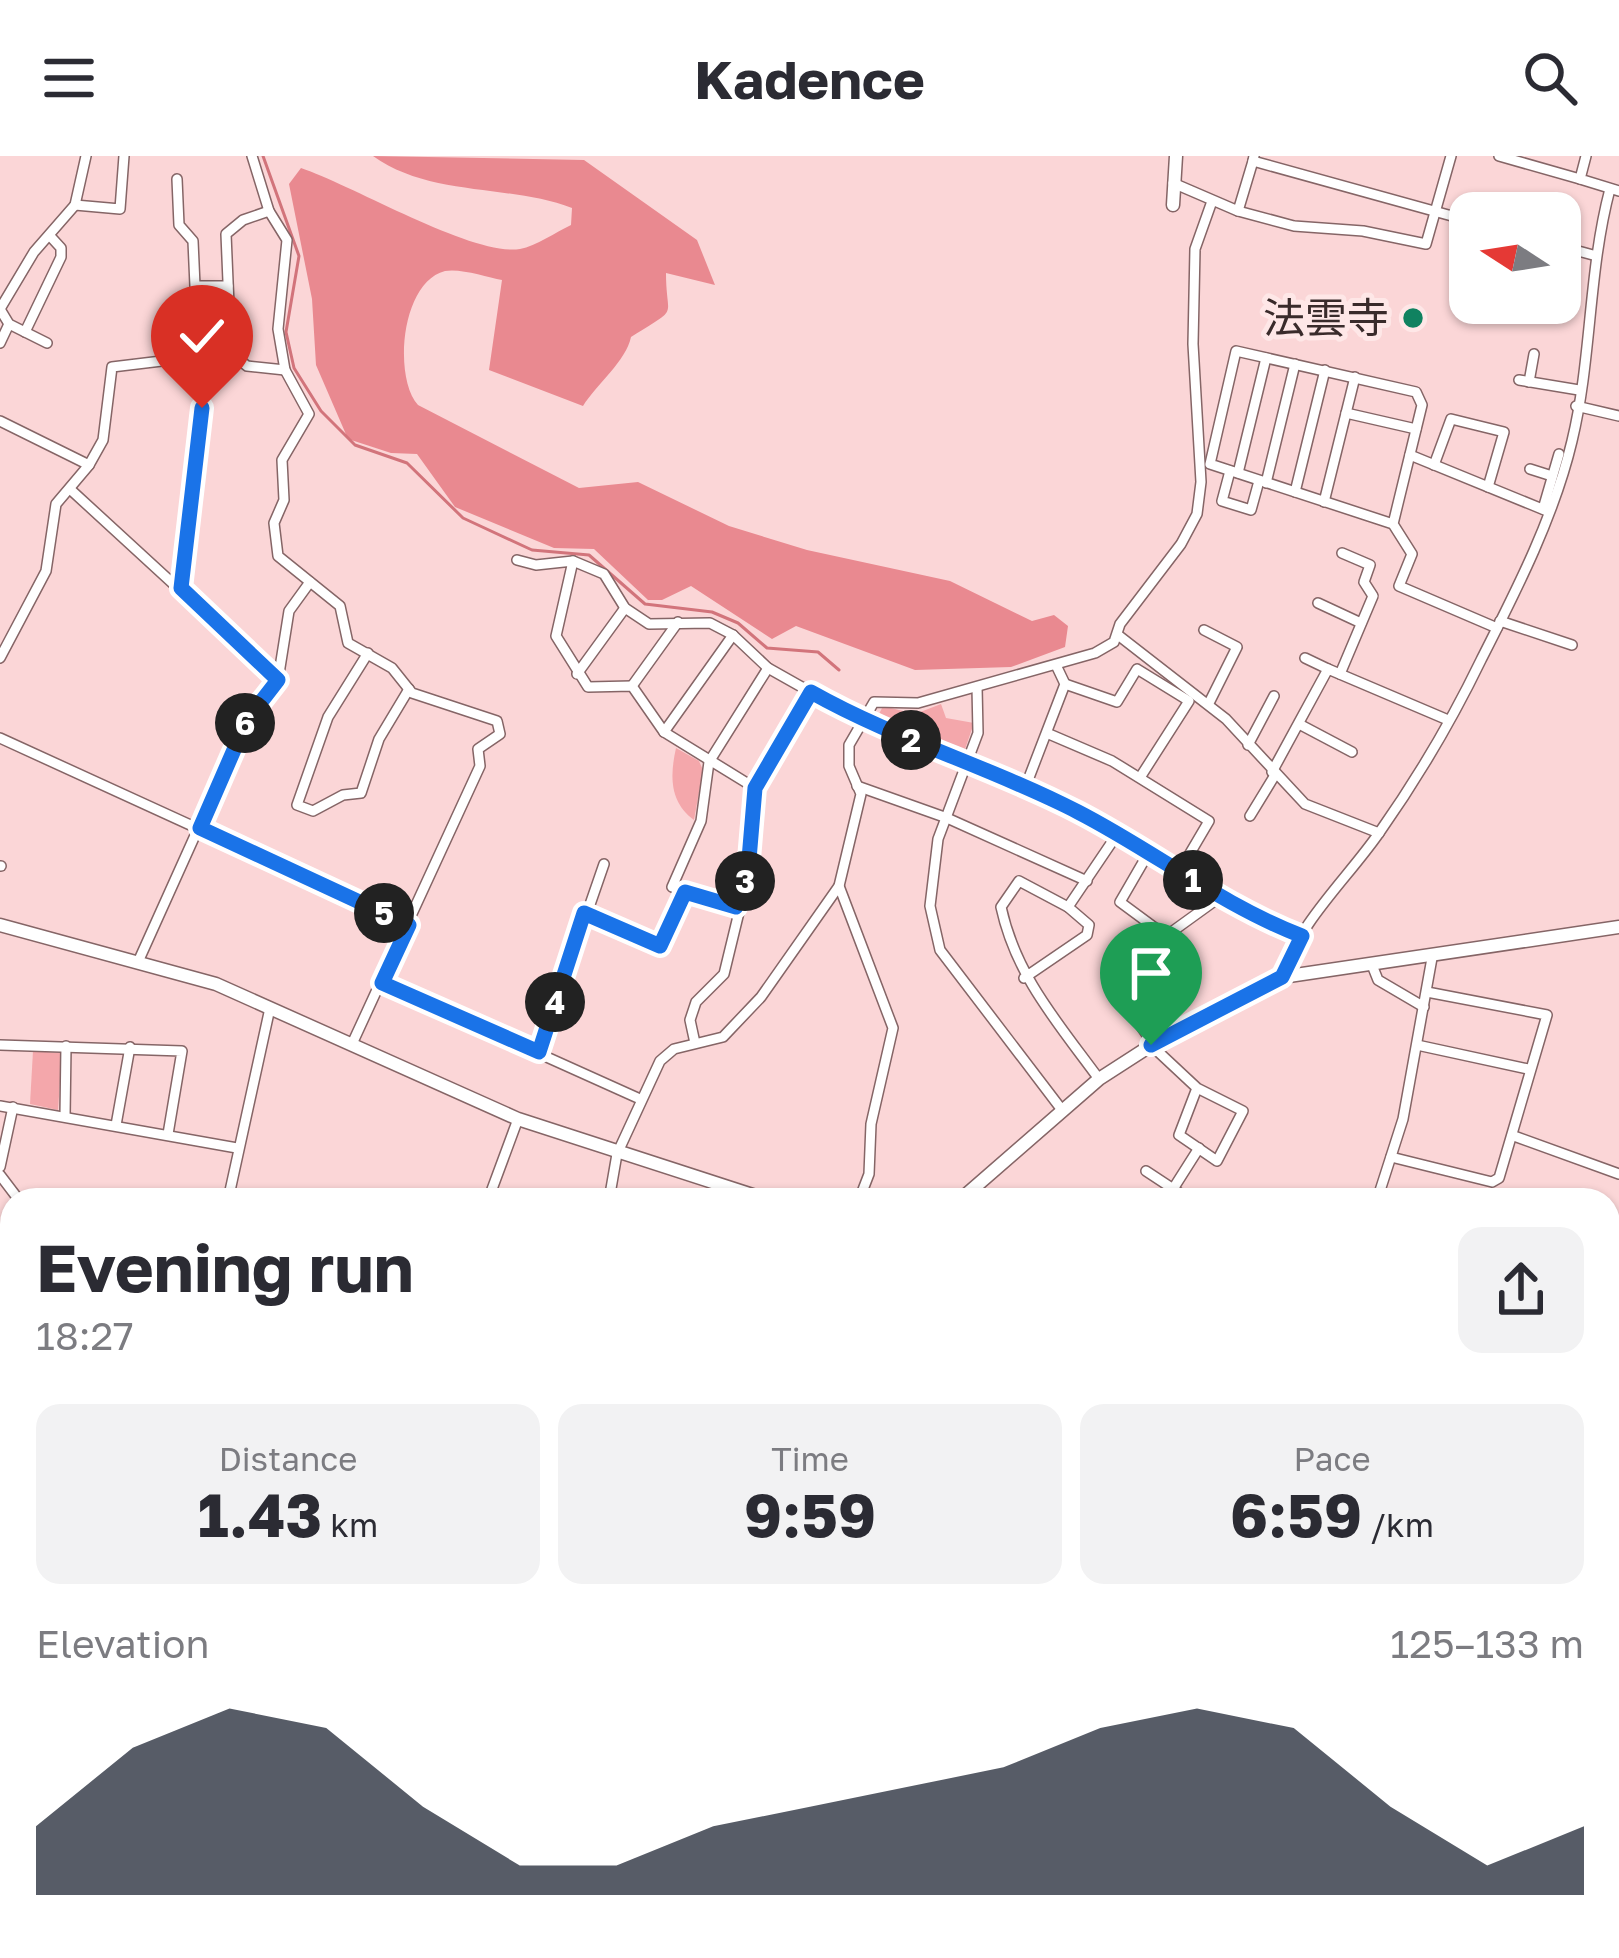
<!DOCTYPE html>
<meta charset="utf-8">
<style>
body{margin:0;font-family:"Golos Text","Noto Sans JP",sans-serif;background:#f2f2f3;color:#2b2b33;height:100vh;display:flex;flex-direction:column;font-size:45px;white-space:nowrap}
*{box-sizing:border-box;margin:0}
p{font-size:39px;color:#7c7c81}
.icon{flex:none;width:66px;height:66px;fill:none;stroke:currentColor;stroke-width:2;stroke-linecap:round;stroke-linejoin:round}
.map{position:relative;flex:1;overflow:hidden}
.side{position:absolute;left:0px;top:1032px;width:1620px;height:771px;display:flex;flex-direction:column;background:#fff;border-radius:36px 36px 0 0;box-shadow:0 3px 9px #0004}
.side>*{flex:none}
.needle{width:78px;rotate:282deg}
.buttons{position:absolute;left:1449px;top:36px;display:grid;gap:24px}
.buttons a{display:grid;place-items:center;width:132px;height:132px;border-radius:24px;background:#fff;box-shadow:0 3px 9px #0004;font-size:60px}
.pin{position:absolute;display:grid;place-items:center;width:102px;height:102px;color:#fff;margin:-123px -51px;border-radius:50% 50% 50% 0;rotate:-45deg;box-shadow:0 0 12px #0007}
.pin .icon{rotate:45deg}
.km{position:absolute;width:60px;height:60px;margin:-30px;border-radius:50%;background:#222;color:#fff;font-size:33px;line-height:60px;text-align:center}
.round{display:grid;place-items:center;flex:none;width:126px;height:126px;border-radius:24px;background:#f2f2f3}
.summary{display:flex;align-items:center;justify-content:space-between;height:204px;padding:0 36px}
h1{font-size:66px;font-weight:700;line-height:90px}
.stats{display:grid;grid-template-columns:repeat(3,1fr);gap:18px;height:204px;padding:12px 36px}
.stats div{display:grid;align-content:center;border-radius:24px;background:#f2f2f3;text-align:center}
.stats b{font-size:60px;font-weight:700}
.stats small{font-size:33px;font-weight:400}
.stats p{font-size:33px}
.chart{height:336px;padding:24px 36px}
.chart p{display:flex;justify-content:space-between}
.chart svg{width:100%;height:216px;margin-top:12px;fill:#111827;opacity:.7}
header{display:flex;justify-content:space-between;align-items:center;height:156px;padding:0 36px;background:#fff;font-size:54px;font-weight:700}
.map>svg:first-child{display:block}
</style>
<header><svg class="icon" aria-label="menu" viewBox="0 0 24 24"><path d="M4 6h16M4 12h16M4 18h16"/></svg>Kadence<svg class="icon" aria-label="search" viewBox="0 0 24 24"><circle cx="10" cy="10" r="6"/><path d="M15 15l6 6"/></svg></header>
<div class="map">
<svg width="1619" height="1802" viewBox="0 0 1619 1802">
<rect width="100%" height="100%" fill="#fbd6d7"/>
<g fill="#f4a7ab">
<polygon points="941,548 946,562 974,567 964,596 877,562 883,550 915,558"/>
<path d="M676,592l23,13 4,9 -9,50c-25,-18 -24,-45 -18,-72z"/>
<polygon points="33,895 62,897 58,954 30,948"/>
<polygon points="12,1642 12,1791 1059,1791 1057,1802 0,1802 0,1647"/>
</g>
<g fill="#e98990">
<path d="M373,0l211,4 113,80 18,45 -49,-12c0,48 15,32 -35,64 -5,24 -34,47 -48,69l-94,-36 13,-90c-15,-3 -42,-12 -57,-9 -44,11 -52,106 -27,134l161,83 59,-6 91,44 78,24 143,31 82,40 22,-6 14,11 -3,21 -54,20 -96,3 -119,-44 -24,13 -81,-53 -29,14h-14l-54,-51 -40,-1 -99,-41 -38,-53 -26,-1 -43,-14 -32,-74 -4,-66 -23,-115 12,-16c51,17 173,89 219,81 16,-3 36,-17 51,-24l1,-17c-63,-24 -142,-11 -199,-52z"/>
<polygon points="1619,1384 1619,1562 1608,1570 1608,1387"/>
<polygon points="12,1661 12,1791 72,1791 75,1802 0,1802 0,1668"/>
<polygon points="236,1791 319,1791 324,1802 235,1802"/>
<polygon points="538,1791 1577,1791 1574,1802 539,1802"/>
</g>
<polygon fill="#d2747b" points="85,1791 203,1791 200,1802 92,1802"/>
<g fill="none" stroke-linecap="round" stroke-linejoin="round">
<g stroke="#d2747b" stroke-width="3">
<polyline points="263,0 299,100 286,176 294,212 321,255 355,289 407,307 463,362 532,394 589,399 645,448 712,456 738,467 767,492 818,496 839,514"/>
<polyline points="1608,1257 1619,1259"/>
<polyline points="1458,1802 1459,1791"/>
</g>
<defs>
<g id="minor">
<polyline points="252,0 269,55 287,84 278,173 285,214 309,258 282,304 284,344 274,367 278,400 340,450 348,487 392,512 412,537 497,565 500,578 478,593 480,610 352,888"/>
<polyline points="1254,0 1253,5 1470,65"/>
<polyline points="1499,0 1580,23"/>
<polyline points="1586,0 1580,23 1619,35"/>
<polyline points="177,23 179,69 193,85 195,130 228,130"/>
<polyline points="1173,27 1238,55 1253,5"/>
<polyline points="75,49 120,53 124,0"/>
<polyline points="269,55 243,64 226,78 231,197 247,210 285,214"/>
<polyline points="1238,55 1294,70 1363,75 1426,88 1451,0"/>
<polyline points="1560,90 1593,99"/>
<polyline points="0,153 34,96 75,49 86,0"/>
<polyline points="0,153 9,168 47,187"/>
<polyline points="25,176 61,101 61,92 50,80"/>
<polyline points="0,187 9,168"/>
<polyline points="1519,224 1579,234"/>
<polyline points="1529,226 1534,198"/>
<polyline points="1576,250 1619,260"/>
<polyline points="1346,257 1416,273"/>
<polyline points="0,265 89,309 56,348 46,415 0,502"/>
<polyline points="1410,299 1547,355"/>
<polyline points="89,309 103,284 112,211 170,204"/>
<polyline points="1434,309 1451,263 1504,276 1488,331"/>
<polyline points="1530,313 1552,320"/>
<polyline points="1230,315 1222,345 1251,354 1259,325"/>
<polyline points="1238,317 1266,202"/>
<polyline points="1266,327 1295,208"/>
<polyline points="71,334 278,524"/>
<polyline points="1295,336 1325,214"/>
<polyline points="1324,346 1355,221"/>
<polyline points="1543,353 1559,298"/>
<polyline points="1393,368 1422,249 1416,236 1236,195 1210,308 1393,368 1412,398 1399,430 1497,472"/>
<polyline points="517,404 536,409 573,405 556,480 588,531 632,530 664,576 755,632"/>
<polyline points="573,405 604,418 625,452 649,468 710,467 733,479 768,512 862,565 1073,653 1220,741 1302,780"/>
<polyline points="181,431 203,252"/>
<polyline points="1318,447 1361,467"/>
<polyline points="1500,465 1572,489"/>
<polyline points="1204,474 1237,491 1209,547"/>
<polyline points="1118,479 1226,563 1305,648 1379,677"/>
<polyline points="368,497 328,561 297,649 313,655 343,639 361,637 379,583 409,533"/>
<polyline points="1305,502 1328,513"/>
<polyline points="577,518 625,452"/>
<polyline points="1340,518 1373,440 1364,426 1370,409 1342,397"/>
<polyline points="1065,528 1117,546 1137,513 1189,545 1141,620"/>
<polyline points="632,530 678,466"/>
<polyline points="977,531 978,577 938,683 930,750 940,794 1062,954"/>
<polyline points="1299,568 1352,596"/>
<polyline points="664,576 733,479"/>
<polyline points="1049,578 1112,605 1209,665 1179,716"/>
<polyline points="0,582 409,769"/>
<polyline points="1248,589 1274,540"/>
<polyline points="1272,616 1328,513 1448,564"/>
<polyline points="857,630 947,662 1087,725"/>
<polyline points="1025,632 1065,528 1056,509"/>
<polyline points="1250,660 1275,619"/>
<polyline points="1149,696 1120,746 1166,780 1220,741"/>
<polyline points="0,710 1,710"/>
<polyline points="839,730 893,872 871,968 869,1018 859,1044"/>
<polyline points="736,751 672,731 701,665 709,606 768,512"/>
<polyline points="1068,751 1118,677"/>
<polyline points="584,757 660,790 685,736"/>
<polyline points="138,806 247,564 278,524 289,455 310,426"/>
<polyline points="1372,809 1378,824 1424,851"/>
<path d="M1282,821c16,-54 65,-98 97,-144 38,-54 73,-113 102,-173 35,-69 73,-143 91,-219 20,-83 16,-169 38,-252"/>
<path d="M1024,822l63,-43 2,-10 -21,-18 -49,-26 -18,26c15,69 57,116 98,172"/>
<polyline points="382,827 640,943"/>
<polyline points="1113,829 1153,888"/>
<polyline points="695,887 690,864 696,846 724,818 749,715 755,632 811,536"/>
<polyline points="0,889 182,895 168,978"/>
<polyline points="1151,889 1197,932 1243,955 1217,1005 1179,979 1197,932"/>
<polyline points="1417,889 1528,913"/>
<polyline points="539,896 604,708"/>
<polyline points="0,950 237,992"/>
<polyline points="65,960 66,890"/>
<polyline points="116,969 130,891"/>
<polyline points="1514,980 1619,1018"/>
<polyline points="1391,1001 1492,1026 1499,1022 1547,859 1427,836"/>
<polyline points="0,1011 13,951"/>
<polyline points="1146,1015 1190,1044"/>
<polyline points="0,1019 19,1044"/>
<polyline points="228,1044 270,852"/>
<polyline points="488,1044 518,963"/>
<polyline points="609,1044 617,998 660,905 674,893 723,881 761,841 839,730 861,638 849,610 849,589 874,546 918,547 1095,497 1114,486 1120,468 1181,388 1197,358 1201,326 1193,188 1195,93 1211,48"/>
<polyline points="1166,1044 1199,992"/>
<polyline points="1377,1044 1403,963 1432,802"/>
<polyline points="0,1139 12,1143"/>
<polyline points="214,1802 215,1791"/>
</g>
<g id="tertiary">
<polyline points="1173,49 1176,0"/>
<polyline points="0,769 216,828 518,963 768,1044"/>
<polyline points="960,1044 1099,923 1161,883 1282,821 1619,771"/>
<polyline points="1608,1108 1619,1077"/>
<polyline points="1608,1357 1619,1379"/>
<polyline points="0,1572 12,1569"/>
<polyline points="0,1643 12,1638"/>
<polyline points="1608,1739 1619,1690"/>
<polyline points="1594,1802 1596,1791"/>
<polyline points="1608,1802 1619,1754"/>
</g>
<g id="secondary">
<polyline points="0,1490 12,1493"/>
<polyline points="1608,1583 1619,1581"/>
<polyline points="1608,1593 1619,1591"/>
</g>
</defs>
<use href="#minor" stroke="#856566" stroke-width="12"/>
<use href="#tertiary" stroke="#856566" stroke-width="15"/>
<use href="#secondary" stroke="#856566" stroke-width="16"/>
<use href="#minor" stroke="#fff" stroke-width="9"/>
<use href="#tertiary" stroke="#fff" stroke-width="12"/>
<use href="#secondary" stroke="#fff" stroke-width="14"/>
</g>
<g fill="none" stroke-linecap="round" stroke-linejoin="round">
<defs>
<path id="route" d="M202,252l-21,180 97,92 -31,40 -47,108 209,97 -27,58 157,69 45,-139 76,33 25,-54 51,15 12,-36 7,-83 56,-96c85,48 180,75 267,120 76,39 143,93 224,124l-20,41 -131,68"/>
</defs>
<use href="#route" stroke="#fff" stroke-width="24"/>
<use href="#route" stroke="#1a73e8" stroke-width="15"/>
</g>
<circle fill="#108260" stroke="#fee7e7" stroke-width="4.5" cx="1413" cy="162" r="12"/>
<g text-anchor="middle" stroke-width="10" stroke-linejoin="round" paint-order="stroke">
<g font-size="42" fill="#392b2b" stroke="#fee7e7" text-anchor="end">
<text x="1389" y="177">法雲寺</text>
</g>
</g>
</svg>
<div class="buttons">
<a><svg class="needle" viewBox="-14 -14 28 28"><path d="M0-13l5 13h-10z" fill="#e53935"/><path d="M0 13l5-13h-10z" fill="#7c7c81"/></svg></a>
</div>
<div class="pin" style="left:1151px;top:889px;background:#1e9e55"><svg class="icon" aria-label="arrive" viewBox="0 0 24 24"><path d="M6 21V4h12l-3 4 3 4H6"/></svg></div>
<div class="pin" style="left:202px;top:252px;background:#d93025"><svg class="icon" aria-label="check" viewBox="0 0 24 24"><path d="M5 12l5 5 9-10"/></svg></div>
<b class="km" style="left:1193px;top:724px">1</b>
<b class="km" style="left:911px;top:584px">2</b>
<b class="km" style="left:745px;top:725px">3</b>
<b class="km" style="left:555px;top:846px">4</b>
<b class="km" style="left:384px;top:757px">5</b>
<b class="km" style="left:245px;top:567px">6</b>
<section class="side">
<div class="summary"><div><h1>Evening run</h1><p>18:27</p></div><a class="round"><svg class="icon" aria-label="share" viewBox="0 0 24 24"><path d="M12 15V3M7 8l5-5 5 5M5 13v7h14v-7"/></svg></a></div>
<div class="stats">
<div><p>Distance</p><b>1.43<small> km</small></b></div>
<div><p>Time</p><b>9:59</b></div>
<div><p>Pace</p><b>6:59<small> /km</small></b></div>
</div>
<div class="chart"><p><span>Elevation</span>125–133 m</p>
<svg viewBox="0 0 160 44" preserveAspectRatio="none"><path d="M0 44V30L10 14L20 6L30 10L40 26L50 38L60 38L70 30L80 26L90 22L100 18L110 10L120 6L130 10L140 26L150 38L160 30V44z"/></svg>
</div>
</section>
</div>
